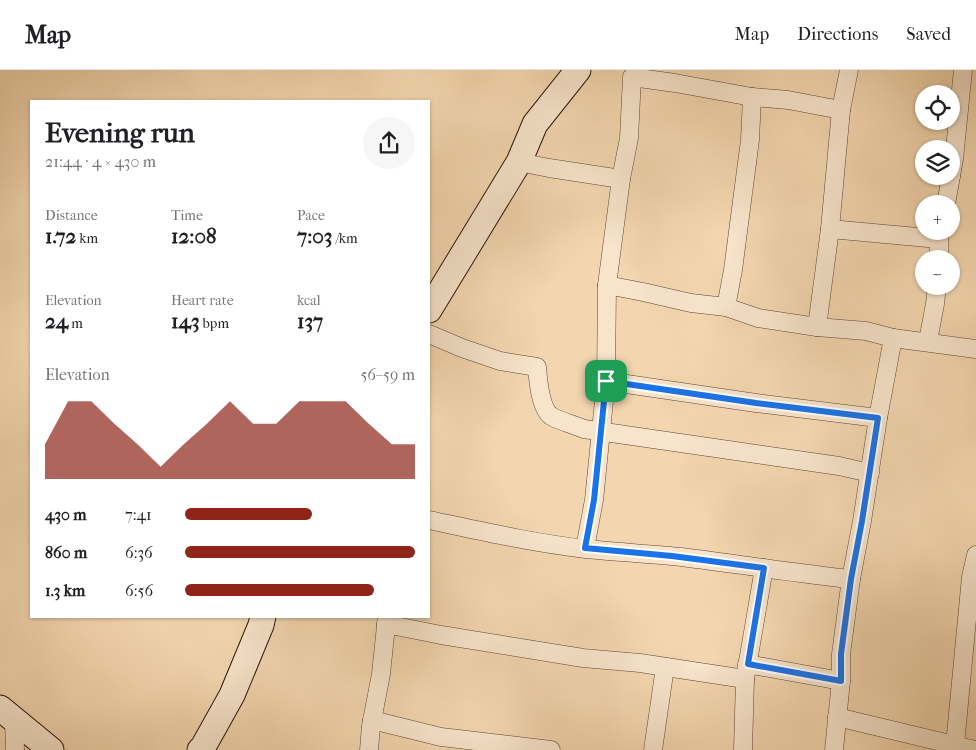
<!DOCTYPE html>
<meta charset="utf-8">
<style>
body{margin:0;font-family:"IM FELL French Canon",serif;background:#f6f6f6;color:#202124;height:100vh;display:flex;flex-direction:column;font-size:19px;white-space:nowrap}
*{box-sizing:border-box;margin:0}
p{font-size:16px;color:#757577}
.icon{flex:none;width:28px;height:28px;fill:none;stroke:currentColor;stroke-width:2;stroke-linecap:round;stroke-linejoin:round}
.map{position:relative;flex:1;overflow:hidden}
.panel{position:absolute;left:30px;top:30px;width:400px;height:518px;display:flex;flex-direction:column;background:#fff;border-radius:0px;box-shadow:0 1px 4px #0004}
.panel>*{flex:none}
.fabs{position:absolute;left:915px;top:15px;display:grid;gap:10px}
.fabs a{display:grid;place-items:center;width:45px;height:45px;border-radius:50%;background:#fff;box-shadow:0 1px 4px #0004;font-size:25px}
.pin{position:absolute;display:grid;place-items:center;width:42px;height:42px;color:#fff;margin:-21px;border-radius:10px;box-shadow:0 2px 8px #0006}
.round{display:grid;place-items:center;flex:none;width:52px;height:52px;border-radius:26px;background:#f6f6f6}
.overview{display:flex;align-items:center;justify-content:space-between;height:85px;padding:0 15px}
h1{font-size:28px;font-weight:700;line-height:38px}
.metrics{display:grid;grid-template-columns:repeat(3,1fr);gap:8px;height:85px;padding:5px 15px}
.metrics div{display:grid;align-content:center}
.metrics b{font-size:21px;font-weight:700}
.metrics small{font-size:14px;font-weight:400}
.metrics p{font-size:14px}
.chart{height:140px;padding:10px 15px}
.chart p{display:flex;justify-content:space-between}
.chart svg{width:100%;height:90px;margin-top:5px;fill:#8f2418;opacity:.7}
ul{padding:0 15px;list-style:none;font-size:16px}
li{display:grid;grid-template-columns:80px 60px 1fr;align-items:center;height:38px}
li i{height:12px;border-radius:6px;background:#8f2418}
header{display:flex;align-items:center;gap:30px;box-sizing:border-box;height:70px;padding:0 25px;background:#fff;border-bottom:1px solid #e0e0e0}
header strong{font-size:24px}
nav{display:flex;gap:28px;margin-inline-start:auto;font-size:18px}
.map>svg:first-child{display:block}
</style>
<header>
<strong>Map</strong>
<nav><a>Map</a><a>Directions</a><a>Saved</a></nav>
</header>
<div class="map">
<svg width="976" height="680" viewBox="0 0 976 680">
<rect width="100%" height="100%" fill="#f3d6af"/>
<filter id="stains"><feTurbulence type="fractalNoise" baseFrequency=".004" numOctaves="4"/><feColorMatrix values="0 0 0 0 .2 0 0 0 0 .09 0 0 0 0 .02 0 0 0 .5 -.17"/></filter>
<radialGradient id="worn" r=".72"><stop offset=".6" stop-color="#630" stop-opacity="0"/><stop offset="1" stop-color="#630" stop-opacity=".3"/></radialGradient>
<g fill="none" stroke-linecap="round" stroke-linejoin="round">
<defs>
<g id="street">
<polyline points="841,40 788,30 752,27 675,13 632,7 629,68 621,109 607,215 606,311 756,333 878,348"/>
<polyline points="519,92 549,98 621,109"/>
<polyline points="951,106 954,89 963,0"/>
<polyline points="946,134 951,106"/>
<polyline points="830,159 939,169"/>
<polyline points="939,189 939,169 941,161"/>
<polyline points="607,215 643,222 691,233 726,237 758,248 817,257 866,261 893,268"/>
<polyline points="726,237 733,200 750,70 752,27"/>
<polyline points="817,257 830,159 841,40 849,0"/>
<path d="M429,264l33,14 38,13 37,6c1,12 3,41 14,49 8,5 24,9 33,13l255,37 31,7"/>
<polyline points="928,271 935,234 937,216"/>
<path d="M429,450c52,11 104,23 157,29 32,3 64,5 95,8 57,7 113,16 170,22l-10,75v27l-94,-17"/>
<polyline points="585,478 594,430 606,311"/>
<polyline points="851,509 862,451 878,348 893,268 976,279"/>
<polyline points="386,554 441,565 583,588 640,593 745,609"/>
<polyline points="837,647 975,680"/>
<polyline points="14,650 15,680"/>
<polyline points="372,650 441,667 551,680"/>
<polyline points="955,675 971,507 976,485"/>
<polyline points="369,680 371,656 381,604 387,546"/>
<polyline points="653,680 665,597"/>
<polyline points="743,680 745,609 764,498"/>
<polyline points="834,680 841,611"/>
</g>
<g id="secondary">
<polyline points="429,240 519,92 535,54 578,0"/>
<polyline points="0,638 51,680"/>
<polyline points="200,680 203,677 232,625 261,555 263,546"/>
</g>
</defs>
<use href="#street" stroke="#5c4534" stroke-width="19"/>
<use href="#secondary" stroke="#29150b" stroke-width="27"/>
<use href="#street" stroke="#f7e4cb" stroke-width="18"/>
<use href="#secondary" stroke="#f7e4cb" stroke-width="25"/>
</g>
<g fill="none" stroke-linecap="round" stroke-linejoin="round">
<defs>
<polygon id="route" points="606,311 756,333 878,348 862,451 851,509 841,584 841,611 748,594 764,498 672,486 585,478 594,430"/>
</defs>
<use href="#route" stroke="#fff" stroke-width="10"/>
<use href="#route" stroke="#1a73e8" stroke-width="6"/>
</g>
<rect width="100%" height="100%" filter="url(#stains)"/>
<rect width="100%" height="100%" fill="url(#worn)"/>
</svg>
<div class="fabs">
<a><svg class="icon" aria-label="locate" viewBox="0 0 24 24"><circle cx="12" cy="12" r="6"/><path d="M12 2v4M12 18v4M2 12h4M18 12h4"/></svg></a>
<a><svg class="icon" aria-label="layers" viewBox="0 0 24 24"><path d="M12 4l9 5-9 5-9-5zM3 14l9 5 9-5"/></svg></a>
<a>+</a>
<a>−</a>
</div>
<div class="pin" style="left:606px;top:311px;background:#1e9e55"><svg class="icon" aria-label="arrive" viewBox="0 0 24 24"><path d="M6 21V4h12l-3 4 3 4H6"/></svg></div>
<section class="panel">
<div class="overview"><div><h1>Evening run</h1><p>21:44 · 4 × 430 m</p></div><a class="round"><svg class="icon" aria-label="share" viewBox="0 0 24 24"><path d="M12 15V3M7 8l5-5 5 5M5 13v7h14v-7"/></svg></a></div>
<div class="metrics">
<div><p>Distance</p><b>1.72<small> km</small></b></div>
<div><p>Time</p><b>12:08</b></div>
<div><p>Pace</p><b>7:03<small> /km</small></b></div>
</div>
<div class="metrics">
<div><p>Elevation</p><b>24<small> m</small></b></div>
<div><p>Heart rate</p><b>143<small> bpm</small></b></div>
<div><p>kcal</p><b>137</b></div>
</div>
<div class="chart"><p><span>Elevation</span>56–59 m</p>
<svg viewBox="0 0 160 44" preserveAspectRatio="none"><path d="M0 44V27L10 6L20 6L30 17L40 27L50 38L60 27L70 17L80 6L90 17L100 17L110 6L120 6L130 6L140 17L150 27L160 27V44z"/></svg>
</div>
<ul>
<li><b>430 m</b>7:41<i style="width:55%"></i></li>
<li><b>860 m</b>6:36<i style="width:100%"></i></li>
<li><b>1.3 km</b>6:56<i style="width:82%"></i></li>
</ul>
</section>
</div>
